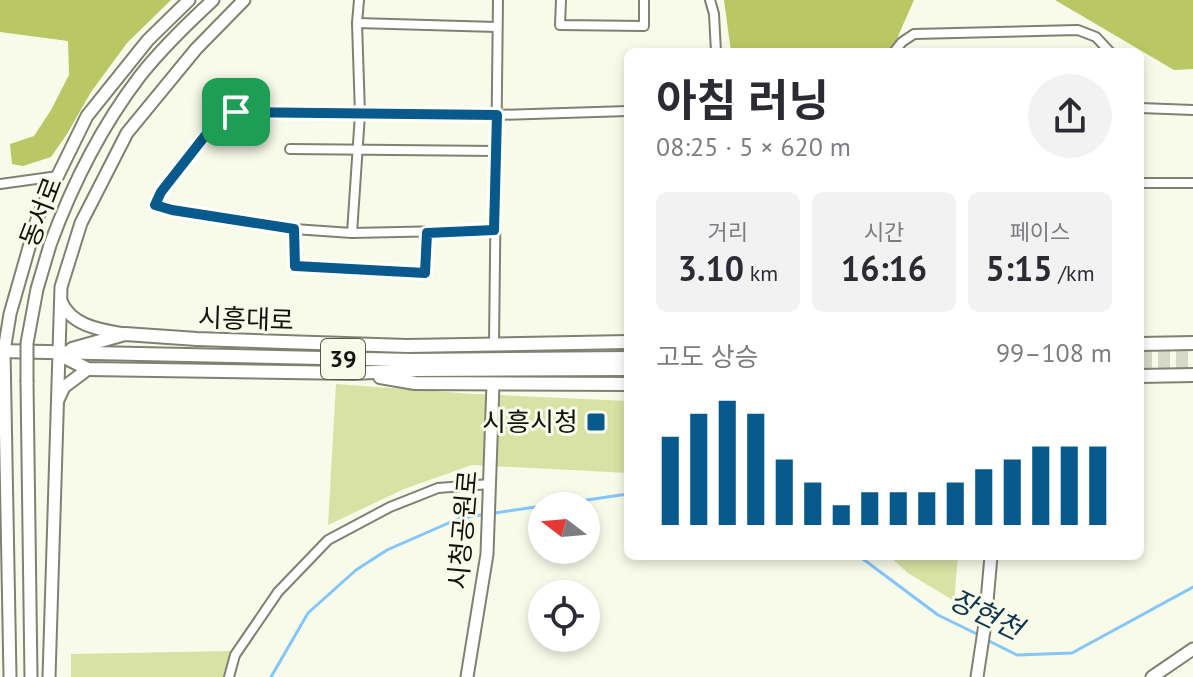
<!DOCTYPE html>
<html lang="ko">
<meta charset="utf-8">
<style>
body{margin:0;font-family:"PT Sans","Noto Sans KR",sans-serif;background:#f2f2f3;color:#2b2b33;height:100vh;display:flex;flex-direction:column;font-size:30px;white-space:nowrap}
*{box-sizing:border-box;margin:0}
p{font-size:26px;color:#7c7c81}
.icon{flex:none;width:44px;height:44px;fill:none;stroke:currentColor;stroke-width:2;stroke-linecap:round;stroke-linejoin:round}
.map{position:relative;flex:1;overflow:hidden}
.sheet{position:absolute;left:624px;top:48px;width:520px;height:512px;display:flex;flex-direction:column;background:#fff;border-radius:12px;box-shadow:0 4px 12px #0003}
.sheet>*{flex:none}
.needle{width:52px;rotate:286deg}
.controls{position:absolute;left:528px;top:492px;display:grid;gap:16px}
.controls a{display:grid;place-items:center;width:72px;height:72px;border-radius:50%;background:#fff;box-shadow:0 4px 12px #0003;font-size:40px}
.pin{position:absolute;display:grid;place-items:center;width:68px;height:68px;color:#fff;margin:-34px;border-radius:16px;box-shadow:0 4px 12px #0006}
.round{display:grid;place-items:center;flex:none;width:84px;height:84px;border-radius:42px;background:#f2f2f3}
.overview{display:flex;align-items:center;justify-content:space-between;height:136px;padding:0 32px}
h1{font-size:44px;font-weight:700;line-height:60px}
.figures{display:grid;grid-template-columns:repeat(3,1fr);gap:12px;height:136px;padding:8px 32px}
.figures div{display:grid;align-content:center;border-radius:12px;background:#f2f2f3;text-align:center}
.figures b{font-size:34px;font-weight:700}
.figures small{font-size:22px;font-weight:400}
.figures p{font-size:22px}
.chart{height:224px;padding:16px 32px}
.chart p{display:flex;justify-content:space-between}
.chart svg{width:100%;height:144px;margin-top:8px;stroke:#085a8c;stroke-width:6}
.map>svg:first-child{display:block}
</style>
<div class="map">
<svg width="1193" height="677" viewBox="0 0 1193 677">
<rect width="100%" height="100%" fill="#f8fbe9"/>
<g fill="#d7e2a4">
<polygon points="336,384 475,394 628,401 628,473 472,465 404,489 328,525"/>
<polygon points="889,556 958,556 954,601 908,573"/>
<polygon points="230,651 223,677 71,677 71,654"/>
</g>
<g fill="#b9c864">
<polygon points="0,0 171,0 127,43 91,92 67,134 51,157 23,166 12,164 10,144 34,136 51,110 69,75 68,41 0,32"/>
<polygon points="724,0 914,0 891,52 731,52"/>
<polygon points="1055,0 1193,0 1193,69 1174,70"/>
</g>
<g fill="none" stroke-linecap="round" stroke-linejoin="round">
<g stroke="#84c5fa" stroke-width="3">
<polyline points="545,506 628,494"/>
<polyline points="859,556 938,615 979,635"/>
<polyline points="985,639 1017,655 1072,653 1193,587"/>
<polyline points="271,677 308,613 356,570 387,550 460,518 542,506"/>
</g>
<g stroke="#d6d8c8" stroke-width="12" stroke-dasharray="12 6" stroke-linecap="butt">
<polyline points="1140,355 1193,355"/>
<polyline points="1140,367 1193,366"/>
</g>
<defs>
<g id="street">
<polyline points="561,0 560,25 644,26 644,0"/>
<polyline points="710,0 714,14 716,52"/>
<polyline points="357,23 497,27"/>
<polyline points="894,52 902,42 914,34 1078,30 1096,37 1110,52"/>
<polyline points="1140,108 1193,110"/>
<polyline points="290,149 496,151"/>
<polyline points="1140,183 1193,183"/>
<polyline points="0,184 58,176"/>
<polyline points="294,229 295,266 425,273 427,233"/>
<polyline points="494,230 352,233 294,229 172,210 155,205 161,192 219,118 236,112 497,115 628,111"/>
<polyline points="352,233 360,114 357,23 359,0"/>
<polyline points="494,344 498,0"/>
<polyline points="229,677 235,655 278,592 328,540 390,507 438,488 490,484"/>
</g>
<g id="secondary">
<path d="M50,245c22,-60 51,-118 90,-169 22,-28 47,-52 73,-76"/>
<path d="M61,301c10,25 40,29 63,33"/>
<polyline points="27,382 31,677"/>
<polyline points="58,400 64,387 88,369"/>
<polyline points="10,677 4,351 10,314 38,216 87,116 148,40 189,0"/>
<polyline points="49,677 61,287 81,223 127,133 196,49 244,0"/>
<polyline points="467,677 487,554 493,384"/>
<polyline points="977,677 985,624 991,556"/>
<polyline points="1152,677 1193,649"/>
</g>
<g id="primary">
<polyline points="1140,344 1193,343"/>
<polyline points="72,349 125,334 197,339 407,346 628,342"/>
<polyline points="0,351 412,360 628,358"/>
<polyline points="60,355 88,369 353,373 415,370 628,369"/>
<polyline points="1140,376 1193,375"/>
<polyline points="380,377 415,383 628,384"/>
</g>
</defs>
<use href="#street" stroke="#7e8271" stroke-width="12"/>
<use href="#secondary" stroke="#7e8271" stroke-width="15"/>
<use href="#primary" stroke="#7e8271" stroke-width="16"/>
<use href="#street" stroke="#fff" stroke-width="8"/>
<use href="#secondary" stroke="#fff" stroke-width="11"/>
<use href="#primary" stroke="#fff" stroke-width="12"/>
<defs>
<polyline id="secondary-bridge" points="27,382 27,343 37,289 50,245"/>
</defs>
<use href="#secondary-bridge" stroke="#7e8271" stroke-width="15" stroke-linecap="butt"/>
<use href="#secondary-bridge" stroke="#fff" stroke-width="11"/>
</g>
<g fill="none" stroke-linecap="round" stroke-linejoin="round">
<defs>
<polygon id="route" points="236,112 497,115 494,230 427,233 425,273 295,266 294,229 172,210 155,205 161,192 219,118"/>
</defs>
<use href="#route" stroke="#fff" stroke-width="16"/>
<use href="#route" stroke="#085a8c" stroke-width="10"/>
</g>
<rect fill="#085a8c" stroke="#f8fbe9" stroke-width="3" x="586" y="412" width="20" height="20" rx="4"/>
<g text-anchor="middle" stroke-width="6" stroke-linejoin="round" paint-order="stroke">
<rect fill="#f8fbe9" stroke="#57594f" stroke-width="2" x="321" y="339" width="44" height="40" rx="6"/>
<g font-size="24" font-weight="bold" fill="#12130d">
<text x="343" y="367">39</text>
</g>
<g font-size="26" fill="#12130d" stroke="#f8fbe9">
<text transform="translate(41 212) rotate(-69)" y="9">동서로</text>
<text transform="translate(246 319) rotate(2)" y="9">시흥대로</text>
<text transform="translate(463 530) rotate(-85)" y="9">시청공원로</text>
</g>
<g font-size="26" fill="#12130d" stroke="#f8fbe9" text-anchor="end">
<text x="578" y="431">시흥시청</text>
</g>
<g font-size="28" font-style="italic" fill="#0f344e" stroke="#f8fbe9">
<text transform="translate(986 614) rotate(26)" y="10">장현천</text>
</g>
</g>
</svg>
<div class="controls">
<a><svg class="needle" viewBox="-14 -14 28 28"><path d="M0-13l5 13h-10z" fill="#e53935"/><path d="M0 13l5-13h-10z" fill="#7c7c81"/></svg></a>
<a><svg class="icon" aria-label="locate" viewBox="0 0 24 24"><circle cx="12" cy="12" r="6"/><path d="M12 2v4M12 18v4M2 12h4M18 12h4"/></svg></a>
</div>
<div class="pin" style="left:236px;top:112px;background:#1e9e55"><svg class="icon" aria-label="arrive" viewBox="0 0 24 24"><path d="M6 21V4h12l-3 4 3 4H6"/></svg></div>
<section class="sheet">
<div class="overview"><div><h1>아침 러닝</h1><p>08:25 · 5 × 620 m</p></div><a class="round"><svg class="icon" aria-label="share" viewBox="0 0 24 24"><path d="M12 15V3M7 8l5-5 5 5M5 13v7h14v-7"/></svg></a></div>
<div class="figures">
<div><p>거리</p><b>3.10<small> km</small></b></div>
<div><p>시간</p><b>16:16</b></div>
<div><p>페이스</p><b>5:15<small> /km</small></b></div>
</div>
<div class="chart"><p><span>고도 상승</span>99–108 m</p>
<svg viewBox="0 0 160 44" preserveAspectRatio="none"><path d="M5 44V17M15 44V10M25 44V6M35 44V10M45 44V24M55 44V31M65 44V38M75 44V34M85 44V34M95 44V34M105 44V31M115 44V27M125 44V24M135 44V20M145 44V20M155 44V20"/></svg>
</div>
</section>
</div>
